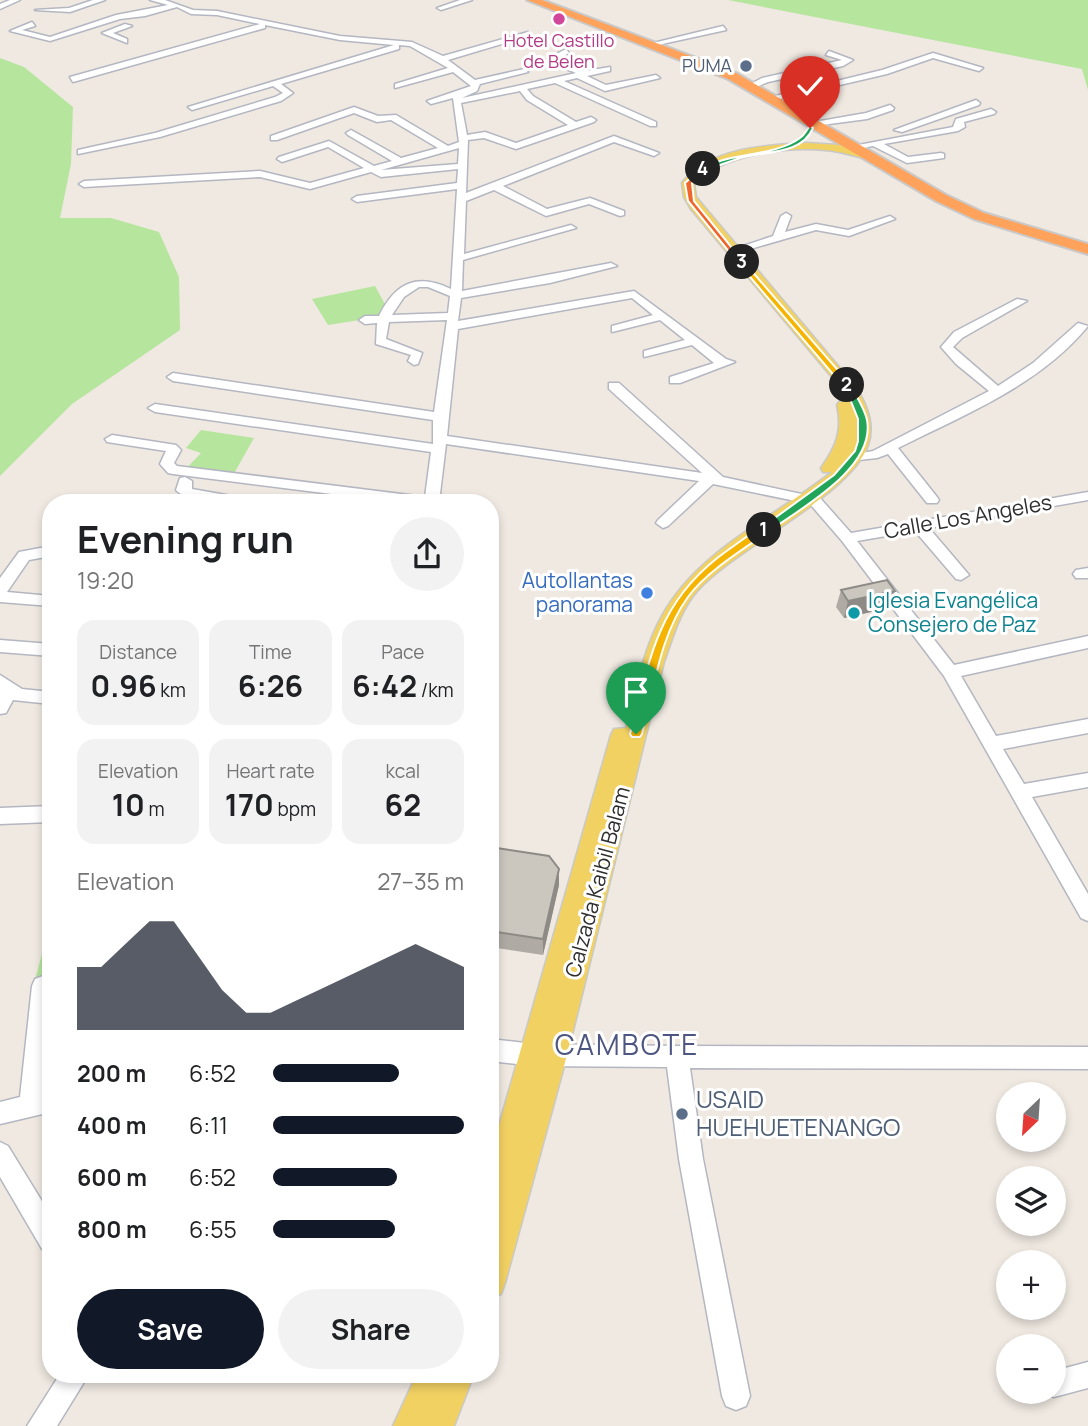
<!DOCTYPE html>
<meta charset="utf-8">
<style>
body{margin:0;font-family:Manrope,sans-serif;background:#f2f2f2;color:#202124;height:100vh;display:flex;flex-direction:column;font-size:26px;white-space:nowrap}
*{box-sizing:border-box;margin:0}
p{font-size:23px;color:#757577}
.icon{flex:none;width:38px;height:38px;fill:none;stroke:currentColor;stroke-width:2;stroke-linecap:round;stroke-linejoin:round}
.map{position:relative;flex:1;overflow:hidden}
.sheet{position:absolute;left:42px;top:494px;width:457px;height:889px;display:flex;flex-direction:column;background:#fff;border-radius:28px;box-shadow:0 4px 10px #0003}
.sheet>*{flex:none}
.needle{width:46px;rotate:205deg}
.buttons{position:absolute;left:996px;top:1082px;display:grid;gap:14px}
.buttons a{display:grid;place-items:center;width:70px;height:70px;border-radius:50%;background:#fff;box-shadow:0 4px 10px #0003;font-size:35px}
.pin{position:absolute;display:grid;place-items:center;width:60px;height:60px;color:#fff;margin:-72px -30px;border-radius:50% 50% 50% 0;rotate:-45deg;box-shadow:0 0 7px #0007}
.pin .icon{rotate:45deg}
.km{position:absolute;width:35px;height:35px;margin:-18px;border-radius:50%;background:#222;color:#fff;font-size:19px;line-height:35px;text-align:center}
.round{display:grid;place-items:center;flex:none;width:74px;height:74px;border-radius:37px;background:#f2f2f2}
.head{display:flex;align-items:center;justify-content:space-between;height:119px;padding:0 35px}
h1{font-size:38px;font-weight:700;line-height:52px}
.figures{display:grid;grid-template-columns:repeat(3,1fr);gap:10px;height:119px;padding:7px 35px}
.figures div{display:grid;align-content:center;border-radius:18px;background:#f2f2f2;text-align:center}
.figures b{font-size:30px;font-weight:700}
.figures small{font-size:19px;font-weight:400}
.figures p{font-size:19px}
.chart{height:196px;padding:14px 35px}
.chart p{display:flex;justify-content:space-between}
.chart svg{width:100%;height:126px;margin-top:7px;fill:#111827;opacity:.7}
.cta{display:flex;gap:14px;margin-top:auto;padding:14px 35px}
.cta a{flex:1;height:80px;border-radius:42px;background:#111827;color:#fff;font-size:28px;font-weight:700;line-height:80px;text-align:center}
.cta a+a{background:#f2f2f2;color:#202124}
ul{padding:0 35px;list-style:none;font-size:23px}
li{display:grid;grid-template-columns:112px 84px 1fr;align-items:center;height:52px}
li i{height:18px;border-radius:9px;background:#111827}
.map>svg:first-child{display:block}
</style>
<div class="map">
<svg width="1088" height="1426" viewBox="0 0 1088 1426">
<rect width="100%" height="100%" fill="#efe9e1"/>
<g fill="#b6e59e">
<polygon points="728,0 1088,0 1088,90 1082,69"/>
<polygon points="0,58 24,67 73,107 71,164 60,218 111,218 159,232 179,277 180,330 72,404 0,476"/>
<polygon points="375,286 391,315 328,325 312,299"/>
<polygon points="201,430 254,438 232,477 184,471 201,453 186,448"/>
<polygon points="51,920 51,991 32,991"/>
</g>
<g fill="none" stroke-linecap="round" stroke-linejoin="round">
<defs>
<g id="minor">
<polygon points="10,0 20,0 0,9 0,4"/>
<polygon points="93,0 105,0 70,12 35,10 69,8"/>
<path d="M150,0h15l28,10 24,1 123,25 72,6 31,14 85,-24v4l-80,24 27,20 49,-11 4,3 -48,12 -3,7 -15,7 114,-25 -31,-13 21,-11 3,4 -13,7 30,11 24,-4v4l-23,5 19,9 50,-10 4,3 -55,13 -28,-13 -13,3 92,41v4h-6l-95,-43 -28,6 6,7 43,26 15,-5 5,3 -2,2 -78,27 -32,-11 -16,2 -2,53 148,-57 45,17 -5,3 -40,-14 -111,44 44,23 43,-11 34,13v4l-4,1 -31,-12 -43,12 -52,-26 -28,11 -2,53 107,-29 5,3 -113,32 -1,31 149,-28 6,3 -67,17 -89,15 -3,23 176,-30 92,68 9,3 -55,21h-10v-6l44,-14 -22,-18 -48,12v-6l41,-11 -25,-20 -48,12v-6l41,-11 -21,-17 -174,31 -11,107 255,37 -93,-84v-6h10l104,94 97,21 31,35 237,-41v8l-159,28 40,47 -8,5 -5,-1 -41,-48 -58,10 97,124 134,-29v12l-127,28 35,60 92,-17v14l-85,16 21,35 64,-11v14l-56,10 56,97v27l-7,-3 -137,-242 -102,-135 -32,-37 -97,-20 -45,42 -5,2 -7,-5 2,-3 41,-39 -253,-37 -7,58h-44l-222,-28 -5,-1 -8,-9 6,-13 -59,-9 -2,-3 7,-4 64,10 5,5 -7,13 3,3 248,31 6,-45 -276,-40 -7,-4 7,-4 278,40v-24l-260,-39 -6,-4 6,-4 261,39 13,-92 -58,2 -3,17 36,14 -4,11 -4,1 -6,-4 3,-6 -35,-11 1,-21 -12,1 -6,-4 6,-4h14c17,-34 38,-43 72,-27l6,-100 -100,13 -5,-3 5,-3 100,-13 1,-14 -77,8 -10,-5 -61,17 -50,-12 -176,10 -5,-3 5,-3 176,-10 50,12 54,-15 -36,-21 -46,15 -5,-3 2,-2 50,-16 45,25 18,-5 -44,-26 -2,-2 5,-3 50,28 37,-10 -47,-28 -14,2 -23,-9 -77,27h-6v-4l83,-29 24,9 18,-1 52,31 11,-4 -6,-44 -22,6 -4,-3 44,-15 -18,-14 -58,16v-4l53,-16 -38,-22 -11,-1v4l-118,35 12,9 -12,8 -121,36 -82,17v-4l77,-17 120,-36 8,-4 -10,-7 -81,24 -4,-3 206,-62 -54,-5 -75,-15v3l-192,54 -3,-5 190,-53 -43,-9 -26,-1 -14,-7 -32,9 -25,3 -70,22 -40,-10 22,-9 3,4 -13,4 28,7 66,-22 52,-10zM520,91l7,9 41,25 -52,18 -31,-11 -18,3 -6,-32zM459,148l-1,16 -77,6zM419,287h9l22,9 -2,17 -56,2 12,-18z"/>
<polygon points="460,0 472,0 441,10 437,8"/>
<polygon points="125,24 132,26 113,33 127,39 127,43 102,33"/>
<polygon points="723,26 726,30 653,46 649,44"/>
<polygon points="829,51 853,60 843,66 768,82 751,89 747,86 762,78 842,60 826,55"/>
<polygon points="933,53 983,68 979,71 933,58 887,74 771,101 767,98 882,70"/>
<polygon points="976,100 980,103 979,105 902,132 894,130"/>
<polygon points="890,105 894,108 893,110 867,119 814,126 809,123 866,113"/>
<polygon points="991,109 996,112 994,114 964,122 965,127 958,131 884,144 908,157 941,153 944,154 944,158 907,163 873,146 853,150 848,147 953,127 956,119"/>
<polygon points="786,213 791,216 785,232 816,224 848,230 890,216 895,219 849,236 816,230 733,254 728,251 773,236 781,216"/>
<path d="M1017,299l10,2 -65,37 -9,9 45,39 35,-23 45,-40 10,3c-48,59 -124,89 -190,122l39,49 2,3 -2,3h-10l-39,-49 -11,4 -27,3v-6l23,-4 116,-60 -33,-27 -15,-17 13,-15z"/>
<path d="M185,477l7,4v8l51,9 7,4c-20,1 -59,4 -74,-12l4,-12z"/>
<polygon points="51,546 51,556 29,560 7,592 51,596 51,606 0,602 0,578 19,552"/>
<polygon points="1088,568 1088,578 1076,578 1073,574 1076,570"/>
<polygon points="0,640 51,644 51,656 0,652"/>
<polygon points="0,675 22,689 51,692 51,704 13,700 6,713 0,714"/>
<polygon points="51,806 51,822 0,824 0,808"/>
<polygon points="43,976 51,980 51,1015 43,1092 51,1090 51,1112 0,1124 0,1102 20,1097 32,986 35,979"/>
<polygon points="490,1039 534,1044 677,1046 1088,1047 1088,1069 690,1068 703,1159 750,1396 746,1406 736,1410 726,1406 722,1396 679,1159 667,1067 534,1066 490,1061"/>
<polygon points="0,1142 8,1146 51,1216 51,1252 42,1249 0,1177"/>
<polygon points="1088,1362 1088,1388 1054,1397 1044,1394 1044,1391 1054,1391 1054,1371"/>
<polygon points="60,1374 89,1374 57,1426 27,1426"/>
</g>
<g id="major">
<path d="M807,143l32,2 35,11 -6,3c-14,-3 -28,-8 -43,-9 -37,-4 -105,5 -131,34l2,13 158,188c12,17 21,39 14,60 -16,49 -131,102 -170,145 -18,20 -25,47 -34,72l-97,393 -62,228 -4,11 -11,4v-68l2,-8 -2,1v-66l121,-422 3,-6 12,-1c10,-37 17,-78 36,-112 36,-66 113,-99 170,-144h-9l-2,-4c15,-21 22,-37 16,-63l2,-3 9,-1 -6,-12 -151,-180 -7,-12 -2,-14c27,-35 84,-38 125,-40z"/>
<polygon points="417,1374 474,1374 454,1426 393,1426"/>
</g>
<polygon id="highway" points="527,0 542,0 736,73 946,195 984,213 1088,244 1088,254 974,219 936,201 728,79"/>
</defs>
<use href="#minor" stroke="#b4b7c1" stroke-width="3"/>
<use href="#major" stroke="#c9c9c9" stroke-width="3"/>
<use href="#highway" stroke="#c9c9c9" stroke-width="4"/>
<use href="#minor" fill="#fff" fill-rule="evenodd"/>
<use href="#major" fill="#f2d163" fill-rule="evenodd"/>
<use href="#highway" fill="#ffa35c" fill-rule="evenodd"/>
</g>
<g fill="#afaba4">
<polygon points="841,590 889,608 844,618 836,607"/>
<polygon points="490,847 559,885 543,955 490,947"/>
</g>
<g fill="#8e8b86">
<polygon points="895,591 889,608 844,618 848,601"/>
<polygon points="559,869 559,885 543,955 543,939"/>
</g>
<g fill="#cbc7bf" stroke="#8e8b86" stroke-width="2">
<polygon points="887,580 895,591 848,601 841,590"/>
<polygon points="490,847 549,856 559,869 543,939 490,931"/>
</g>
<path fill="#f5b400" stroke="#fff" stroke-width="2" d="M764,527l5,3 -1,2c-26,18 -62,40 -80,65 -28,38 -34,92 -46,137l-2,3h-8l-2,-3c21,-78 27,-134 98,-184 12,-8 23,-18 36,-23z"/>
<path fill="#22a559" stroke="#fff" stroke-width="2" d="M844,384l7,1c5,11 14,24 16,35 9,48 -66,88 -99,112h-7v-4l73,-53 21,-24 3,-10v-22z"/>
<polygon fill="#f5b400" stroke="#fff" stroke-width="2" points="742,260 850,384 850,387 844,387 739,264"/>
<polygon fill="#f0652b" stroke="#fff" stroke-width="2" points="703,167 705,170 692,183 694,201 745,264 739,264 688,201 685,183"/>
<path fill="#22a559" stroke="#fff" stroke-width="2" d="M810,126l3,2c-11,27 -48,23 -73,30 -12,4 -25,9 -37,13l-3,-2c30,-17 74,-12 100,-31 5,-3 6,-8 10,-12z"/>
<circle fill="#d1479c" stroke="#fff" stroke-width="2.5" cx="559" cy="19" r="7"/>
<g fill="#5c6f8a" stroke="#fff" stroke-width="2.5">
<circle cx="746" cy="66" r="7"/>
<circle cx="682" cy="1114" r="7"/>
</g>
<circle fill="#3f7fe0" stroke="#fff" stroke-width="2.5" cx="647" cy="593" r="7"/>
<circle fill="#0f9aa8" stroke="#fff" stroke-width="2.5" cx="854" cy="613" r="7"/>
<g text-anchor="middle" stroke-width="6" stroke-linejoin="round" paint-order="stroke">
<g font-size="18" fill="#b23c85" stroke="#fff">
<text x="559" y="47">Hotel Castillo<tspan x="559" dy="21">de Belen</tspan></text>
</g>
<g font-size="18" fill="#4e5e75" stroke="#fff" text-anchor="end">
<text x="732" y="72">PUMA</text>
</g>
<g font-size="21" fill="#2e2e2e" stroke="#fff">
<text transform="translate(968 517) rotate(-10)" y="7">Calle Los Angeles</text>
<text transform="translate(598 882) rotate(-75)" y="7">Calzada Kaibil Balam</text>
</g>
<g font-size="21" fill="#366cbe" stroke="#fff" text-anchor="end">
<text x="633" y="588">Autollantas<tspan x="633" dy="24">panorama</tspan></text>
</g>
<g font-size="21" fill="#0d838f" stroke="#fff" text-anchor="start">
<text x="868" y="608">Iglesia Evangélica<tspan x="868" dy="24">Consejero de Paz</tspan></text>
</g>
<g font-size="24" fill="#4e5e75" stroke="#fff" text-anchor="start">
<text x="696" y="1108">USAID<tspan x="696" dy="28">HUEHUETENANGO</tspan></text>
</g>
<g font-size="28" letter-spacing="2" fill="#4d5680" stroke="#fff">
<text x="627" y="1055">CAMBOTE</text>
</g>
</g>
</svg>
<div class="buttons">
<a><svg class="needle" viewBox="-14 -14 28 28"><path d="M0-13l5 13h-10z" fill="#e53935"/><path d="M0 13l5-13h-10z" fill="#757577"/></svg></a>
<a><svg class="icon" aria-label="layers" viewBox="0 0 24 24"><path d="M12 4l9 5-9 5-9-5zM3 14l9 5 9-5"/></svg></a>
<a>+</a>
<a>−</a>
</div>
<div class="pin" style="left:636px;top:734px;background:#1e9e55"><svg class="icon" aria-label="arrive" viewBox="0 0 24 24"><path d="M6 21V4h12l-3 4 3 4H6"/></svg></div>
<div class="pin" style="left:810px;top:128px;background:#d93025"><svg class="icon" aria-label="check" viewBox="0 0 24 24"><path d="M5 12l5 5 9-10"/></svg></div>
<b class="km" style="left:764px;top:530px">1</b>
<b class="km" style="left:847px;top:385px">2</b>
<b class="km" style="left:742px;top:262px">3</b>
<b class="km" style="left:703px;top:169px">4</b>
<section class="sheet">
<div class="head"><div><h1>Evening run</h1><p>19:20</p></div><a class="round"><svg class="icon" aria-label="share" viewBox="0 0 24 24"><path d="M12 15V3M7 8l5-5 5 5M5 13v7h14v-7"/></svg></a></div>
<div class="figures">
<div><p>Distance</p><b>0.96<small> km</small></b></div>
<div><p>Time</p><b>6:26</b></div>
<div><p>Pace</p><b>6:42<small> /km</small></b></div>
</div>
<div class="figures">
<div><p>Elevation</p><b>10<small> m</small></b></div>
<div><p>Heart rate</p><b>170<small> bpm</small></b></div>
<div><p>kcal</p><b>62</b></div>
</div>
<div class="chart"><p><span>Elevation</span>27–35 m</p>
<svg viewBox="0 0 160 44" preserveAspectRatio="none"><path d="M0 44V22L10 22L20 14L30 6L40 6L50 18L60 30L70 38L80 38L90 34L100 30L110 26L120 22L130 18L140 14L150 18L160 22V44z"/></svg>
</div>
<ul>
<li><b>200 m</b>6:52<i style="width:66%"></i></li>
<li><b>400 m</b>6:11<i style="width:100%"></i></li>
<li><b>600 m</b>6:52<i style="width:65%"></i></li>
<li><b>800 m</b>6:55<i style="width:64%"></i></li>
</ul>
<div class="cta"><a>Save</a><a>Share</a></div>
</section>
</div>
